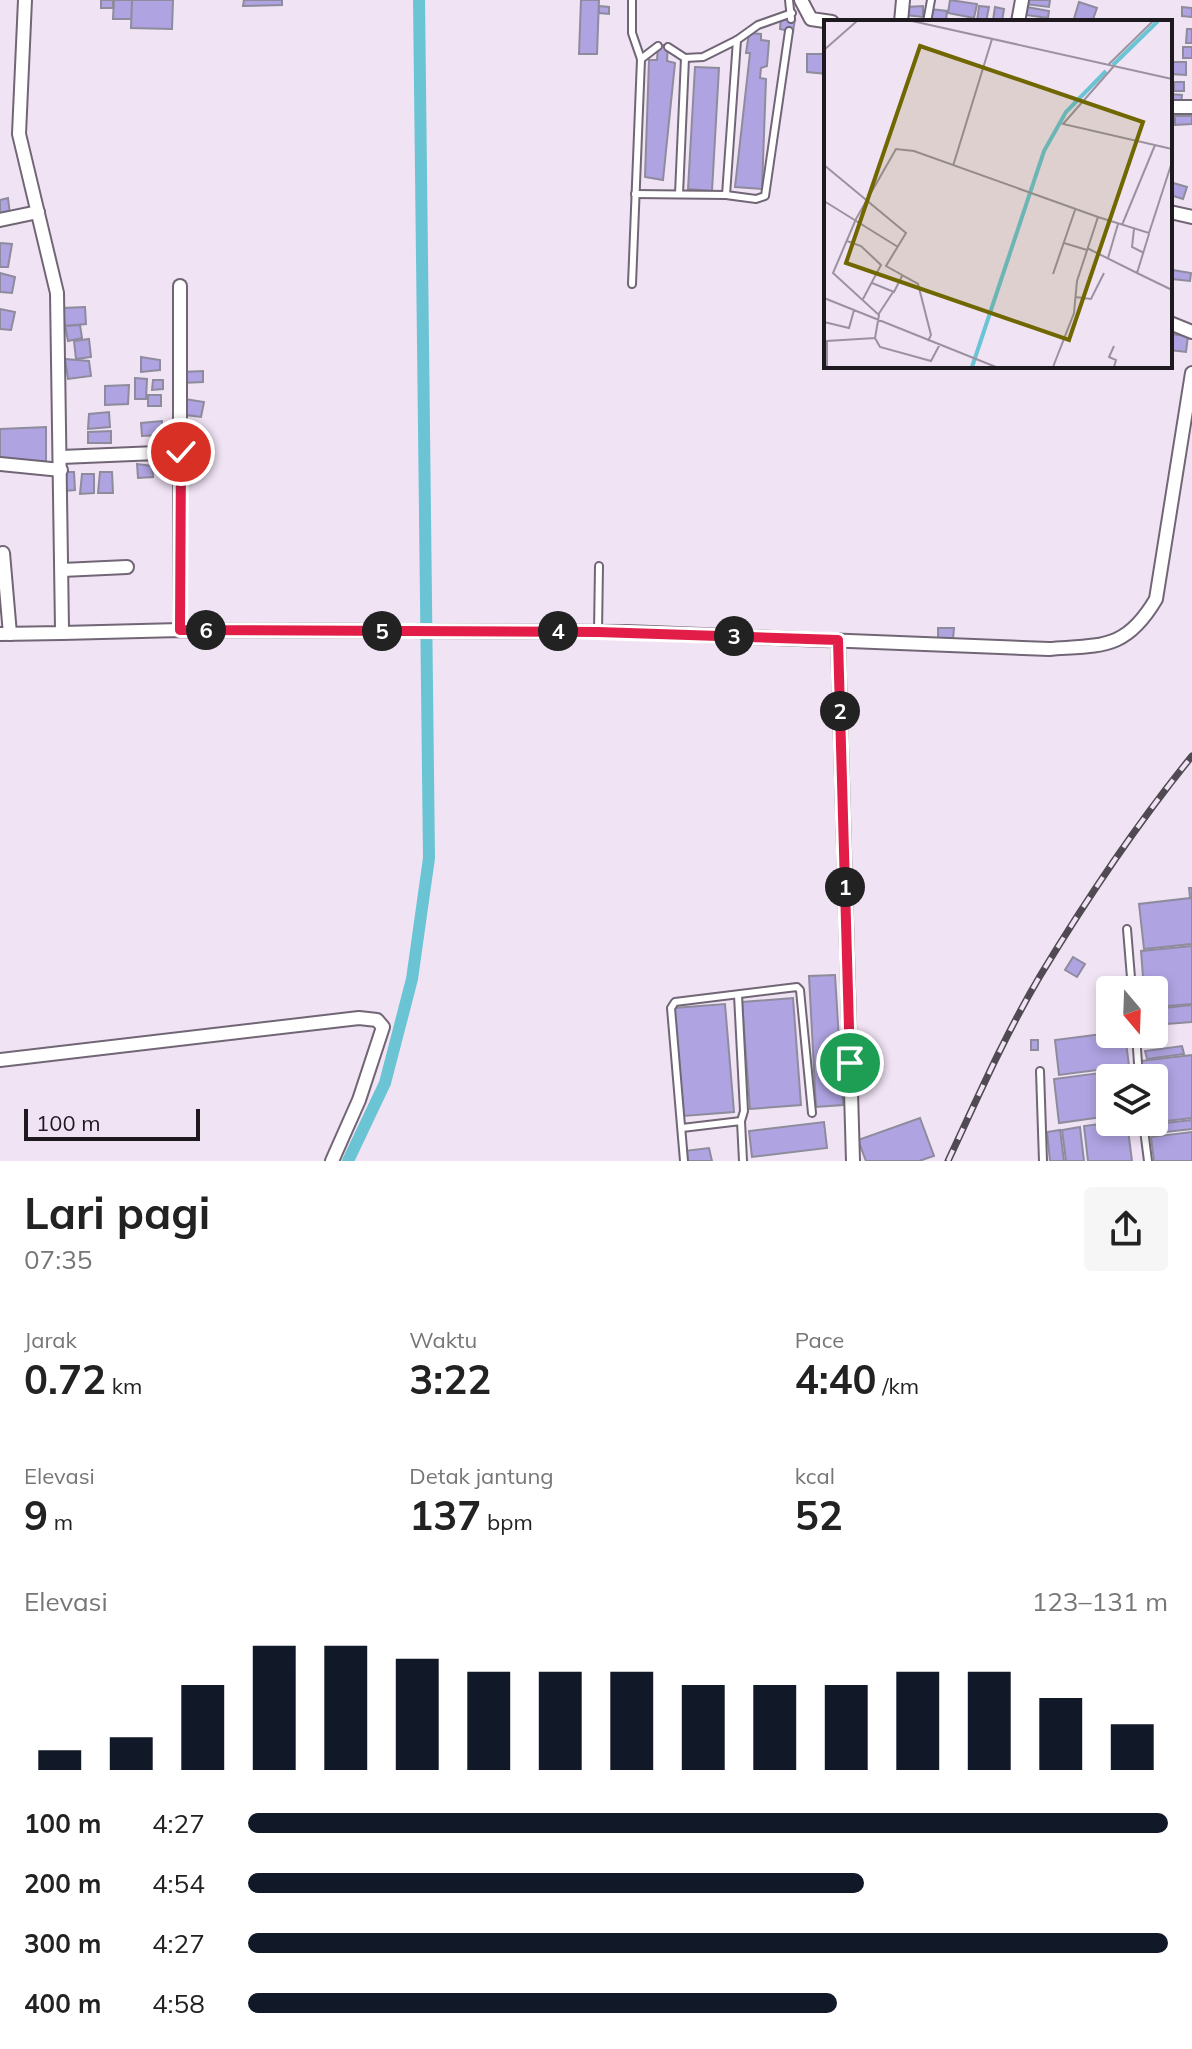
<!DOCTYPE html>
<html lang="id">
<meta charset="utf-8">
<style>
body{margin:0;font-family:Mulish,sans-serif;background:#f6f6f6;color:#222;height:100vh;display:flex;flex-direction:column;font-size:30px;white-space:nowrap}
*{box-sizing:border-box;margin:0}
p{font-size:26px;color:#767676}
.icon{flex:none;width:44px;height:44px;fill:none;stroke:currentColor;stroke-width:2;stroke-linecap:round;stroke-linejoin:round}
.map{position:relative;height:1161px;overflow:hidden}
.panel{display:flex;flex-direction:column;background:#fff;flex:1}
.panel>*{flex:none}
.needle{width:52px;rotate:161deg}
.buttons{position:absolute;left:1096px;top:976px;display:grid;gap:16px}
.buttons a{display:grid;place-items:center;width:72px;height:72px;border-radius:8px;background:#fff;box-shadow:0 4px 12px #0003;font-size:40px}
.scale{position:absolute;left:24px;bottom:20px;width:176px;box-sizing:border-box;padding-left:8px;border:4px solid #1d191f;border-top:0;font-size:22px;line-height:28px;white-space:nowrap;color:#1d191f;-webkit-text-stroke:6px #f0e3f4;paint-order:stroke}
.pin{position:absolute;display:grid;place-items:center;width:68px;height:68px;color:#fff;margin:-34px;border:4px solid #fff;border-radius:50%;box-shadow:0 2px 8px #0007}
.km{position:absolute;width:40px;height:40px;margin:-20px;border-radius:50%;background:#222;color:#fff;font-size:22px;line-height:40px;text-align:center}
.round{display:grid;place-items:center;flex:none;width:84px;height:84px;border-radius:8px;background:#f6f6f6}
.summary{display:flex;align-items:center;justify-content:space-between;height:136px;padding:0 24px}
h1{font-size:44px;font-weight:700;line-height:60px}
.figures{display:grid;grid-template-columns:repeat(3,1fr);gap:12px;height:136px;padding:8px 24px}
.figures div{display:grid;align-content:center}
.figures b{font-size:40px;font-weight:700}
.figures small{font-size:22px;font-weight:400}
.figures p{font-size:22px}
.chart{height:224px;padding:16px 24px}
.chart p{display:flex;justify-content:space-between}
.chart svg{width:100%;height:144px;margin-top:8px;stroke:#111827;stroke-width:6}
ul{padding:0 24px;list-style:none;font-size:26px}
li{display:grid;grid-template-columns:128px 96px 1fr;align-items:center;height:60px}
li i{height:20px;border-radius:10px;background:#111827}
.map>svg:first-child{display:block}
</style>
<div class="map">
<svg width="1192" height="1161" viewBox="0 0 1192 1161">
<rect width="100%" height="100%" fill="#f0e3f4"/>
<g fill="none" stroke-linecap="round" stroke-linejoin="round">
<polyline stroke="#6bc4d4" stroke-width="12" points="348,1161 385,1083 412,979 429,858 419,0"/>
</g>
<g fill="#afa3e1" stroke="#8e8b9c" stroke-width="2">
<rect x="101" y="0" width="12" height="8"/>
<polygon points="114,0 132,0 132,19 113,19"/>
<polygon points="132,0 173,0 172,29 131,28"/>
<polygon points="244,0 282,0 282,5 243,6"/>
<polygon points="581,0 599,0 597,54 579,54"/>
<polygon points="950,0 977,4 974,18 948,13"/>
<polygon points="1025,0 1050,0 1049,7 1024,4"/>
<polygon points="1079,2 1097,8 1092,22 1073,22"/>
<polygon points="599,6 609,7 609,14 599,13"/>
<polygon points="923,6 923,17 905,15 906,7"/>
<polygon points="979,6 989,7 986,22 977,21"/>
<polygon points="995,7 1004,9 1002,21 993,20"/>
<polygon points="1027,7 1049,11 1048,18 1026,15"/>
<polygon points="1182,7 1192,8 1192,17 1182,16"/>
<polygon points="930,9 947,11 946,22 929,22"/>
<polygon points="781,16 795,19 793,32 780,29"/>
<polygon points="1187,29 1192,29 1192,43 1186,43"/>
<polygon points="749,33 761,34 761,40 769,41 767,66 761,68 760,78 766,79 762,189 735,187 750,53 746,53"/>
<polygon points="658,45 668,45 667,61 675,63 663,180 645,177 649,60 657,60"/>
<rect x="1183" y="47" width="9" height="11"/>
<polygon points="807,54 826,54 826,74 807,72"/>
<polygon points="1170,62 1186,62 1186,75 1170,74"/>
<polygon points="695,67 719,68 712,191 688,189"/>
<rect x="1174" y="82" width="10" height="9"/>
<polygon points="1170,94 1182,95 1181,103 1170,102"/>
<polygon points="1175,116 1192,116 1192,124 1175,125"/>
<polygon points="1170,182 1187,187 1183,199 1170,195"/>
<polygon points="8,198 10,214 0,216 0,200"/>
<polygon points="0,243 12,244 8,267 0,267"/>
<polygon points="1173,270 1191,273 1190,281 1172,279"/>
<polygon points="0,273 15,277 12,293 0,292"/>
<polygon points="85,307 86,324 65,326 63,308"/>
<polygon points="0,309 15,312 11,330 0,329"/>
<polygon points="80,325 82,338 68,341 65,326"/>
<polygon points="1170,334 1188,336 1186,352 1170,350"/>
<polygon points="89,339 91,357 76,359 74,341"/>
<polygon points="141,357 160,360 160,370 141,372"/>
<polygon points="65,359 89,361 91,376 68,379"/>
<polygon points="203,371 203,382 182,383 181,372"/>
<polygon points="135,378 147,379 146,399 135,399"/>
<polygon points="153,380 163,380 163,389 152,390"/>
<polygon points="129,385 128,404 105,405 105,386"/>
<rect x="148" y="395" width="13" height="11"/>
<polygon points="185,399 204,402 201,417 186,415"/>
<polygon points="109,412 110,427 88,429 89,414"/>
<polygon points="162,421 162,435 142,436 141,423"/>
<polygon points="46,427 46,461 0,462 0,429"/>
<polygon points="111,431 111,443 88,443 88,432"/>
<polygon points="168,436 168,447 155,452 155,437"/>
<polygon points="172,455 172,469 156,470 155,456"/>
<polygon points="137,464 152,466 153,477 138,478"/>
<polygon points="65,472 74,472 75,490 65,491"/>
<polygon points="100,472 112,472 113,493 98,493"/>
<polygon points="82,474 94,474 94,493 80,494"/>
<polygon points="938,628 954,628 953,639 938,639"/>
<polygon points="1189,888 1192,888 1192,944 1144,949 1139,904 1190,898"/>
<polygon points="1192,946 1192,1004 1154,1007 1154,990 1144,990 1141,951"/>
<polygon points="1073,957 1085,964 1077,977 1065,970"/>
<polygon points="835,975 843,1105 816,1107 809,976"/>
<polygon points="793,998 801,1105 750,1109 742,1002"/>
<polygon points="725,1004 734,1112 683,1116 674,1008"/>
<polygon points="1192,1005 1192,1022 1154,1025 1154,1009"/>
<polygon points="1110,1033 1125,1034 1129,1066 1059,1075 1055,1040"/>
<rect x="1031" y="1040" width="7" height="10"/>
<polygon points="1182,1046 1184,1054 1147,1059 1145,1051"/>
<polygon points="1192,1055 1192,1118 1148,1123 1154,1122 1154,1078 1143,1078 1140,1061"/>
<polygon points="1130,1069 1131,1078 1110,1078 1110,1116 1059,1123 1054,1079"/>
<polygon points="920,1118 934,1156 919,1161 866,1161 858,1140"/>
<polygon points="1192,1120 1192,1129 1157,1133 1156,1124"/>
<polygon points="824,1122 827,1148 752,1157 749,1131"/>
<polygon points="1115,1122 1127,1122 1132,1161 1088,1161 1084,1126"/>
<polygon points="1080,1127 1084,1161 1066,1161 1062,1130"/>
<polygon points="1060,1130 1064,1161 1050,1161 1047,1132"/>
<polygon points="1192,1132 1192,1161 1154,1161 1151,1137"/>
<polygon points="709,1148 712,1161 686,1161 684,1151"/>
</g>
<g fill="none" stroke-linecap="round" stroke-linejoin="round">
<defs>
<g id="lane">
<polyline points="632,0 632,33 641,59"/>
<polyline points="789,0 791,19"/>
<polyline points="927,22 931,0"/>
<polyline points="668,47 685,58 703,57 737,40 758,25 792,13"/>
<polyline points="635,194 726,195 756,199 765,196 789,31"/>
<polyline points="679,194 685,58"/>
<polyline points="726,195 737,40"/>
<polyline points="632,284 641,59 658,46"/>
<polyline points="598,632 599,566"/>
<polyline points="1127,929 1132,990"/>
<polyline points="738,995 744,1111 741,1121"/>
<polyline points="1136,1034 1139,1078"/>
<polyline points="1040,1071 1043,1161"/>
<polyline points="1143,1122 1148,1161"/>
<polyline points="682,1128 741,1121 743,1161"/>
<polyline points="684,1161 671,1008 675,1002 797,987 800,990 812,1113"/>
</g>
<g id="street">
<polyline points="801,0 811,19 832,22"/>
<polyline points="901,22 903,0"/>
<polyline points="1018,22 1022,0"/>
<polyline points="1170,107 1192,107"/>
<polyline points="1170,212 1192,217"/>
<polyline points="0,220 38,212"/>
<polyline points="180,286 180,630"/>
<polyline points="1170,323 1192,332"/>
<polyline points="61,457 181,452"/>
<polyline points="0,464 61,470"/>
<polyline points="3,553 10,634"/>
<polyline points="62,570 127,567"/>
<path d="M62,633l118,-3 446,2 423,17c53,-4 77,1 107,-50l36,-226"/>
<polyline points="0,634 62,633 62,629 57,293 19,134 25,0"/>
<polyline points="838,640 853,1161"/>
<polyline points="0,1060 359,1018 377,1020 383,1027 359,1100 332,1161"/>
</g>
</defs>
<use href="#lane" stroke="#716675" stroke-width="10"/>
<use href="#street" stroke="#716675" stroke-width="16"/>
<use href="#lane" stroke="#fff" stroke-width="6"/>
<use href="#street" stroke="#fff" stroke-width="12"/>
<defs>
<path id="rail" d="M948,1161c29,-62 57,-126 92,-185 46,-76 96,-151 152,-220"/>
</defs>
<use href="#rail" stroke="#504a52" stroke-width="7"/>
<use href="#rail" stroke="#f0e3f4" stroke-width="4" stroke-dasharray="12" stroke-linecap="butt"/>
</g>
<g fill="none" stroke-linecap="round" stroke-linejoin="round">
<defs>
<polyline id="route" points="181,452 180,630 598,632 838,640 850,1063"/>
</defs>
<use href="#route" stroke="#fff" stroke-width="16"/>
<use href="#route" stroke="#e11d48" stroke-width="10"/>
</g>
<g transform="translate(824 20)">
<rect width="348" height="348" fill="#f0e3f4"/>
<path fill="none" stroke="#6bc4d4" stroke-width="4" d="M289,45l45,-44M148,347l72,-216 22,-39 40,-41"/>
<path fill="none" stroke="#9c929f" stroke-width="2" d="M88,1l260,58M0,30l33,-29M284,45l45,-44M290,46l-51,58 109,25M0,145l82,68 -20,33 32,18 13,51 -3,6M129,146l39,-127M0,181l74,46M298,205l33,-80M310,209l-2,18 12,6M23,221l14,5 20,19 -18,34M240,223l23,7M263,228l50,25 12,-39M284,238l10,-34M313,253l35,17M229,254l22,-64M48,263l22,9 8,-16M251,277l16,2 13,-26M0,278l172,69M54,295l15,-23M0,302l25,6 5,-18M51,318l4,-23 -46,-42 23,-54 40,-70 18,2 184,66M51,318l5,9 51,14 9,-17M290,326l-5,11 7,3 -2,7M3,347v-26l48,-3M229,347l21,-54 3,-32 21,-64 51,16 23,-71"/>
<path fill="#706700" fill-opacity="0.15" stroke="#706700" stroke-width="4" d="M96,26l223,76 -74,218 -223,-77z"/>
<rect width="348" height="348" fill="none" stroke="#1d191f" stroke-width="4"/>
</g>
</svg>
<div class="buttons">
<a><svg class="needle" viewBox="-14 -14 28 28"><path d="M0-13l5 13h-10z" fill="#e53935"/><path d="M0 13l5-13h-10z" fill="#767676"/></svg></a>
<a><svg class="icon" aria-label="layers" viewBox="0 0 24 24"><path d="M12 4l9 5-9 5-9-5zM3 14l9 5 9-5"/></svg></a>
</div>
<div class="scale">100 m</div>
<div class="pin" style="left:850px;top:1063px;background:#1e9e55"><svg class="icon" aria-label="arrive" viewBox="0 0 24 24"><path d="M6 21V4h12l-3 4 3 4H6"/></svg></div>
<div class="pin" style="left:181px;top:452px;background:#d93025"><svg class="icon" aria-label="check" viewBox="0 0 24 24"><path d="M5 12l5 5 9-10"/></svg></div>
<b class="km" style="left:845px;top:887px">1</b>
<b class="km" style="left:840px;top:711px">2</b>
<b class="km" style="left:734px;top:636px">3</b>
<b class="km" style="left:558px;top:631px">4</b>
<b class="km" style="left:382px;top:631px">5</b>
<b class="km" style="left:206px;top:630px">6</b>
</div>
<section class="panel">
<div class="summary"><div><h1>Lari pagi</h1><p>07:35</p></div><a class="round"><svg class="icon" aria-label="share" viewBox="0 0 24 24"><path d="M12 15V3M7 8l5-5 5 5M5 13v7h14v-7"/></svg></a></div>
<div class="figures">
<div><p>Jarak</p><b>0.72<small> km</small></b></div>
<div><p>Waktu</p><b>3:22</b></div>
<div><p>Pace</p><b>4:40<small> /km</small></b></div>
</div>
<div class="figures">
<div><p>Elevasi</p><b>9<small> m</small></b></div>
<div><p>Detak jantung</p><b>137<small> bpm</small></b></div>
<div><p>kcal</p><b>52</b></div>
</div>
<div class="chart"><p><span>Elevasi</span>123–131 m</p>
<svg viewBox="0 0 160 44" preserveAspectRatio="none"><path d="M5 44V38M15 44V34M25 44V18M35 44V6M45 44V6M55 44V10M65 44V14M75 44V14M85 44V14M95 44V18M105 44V18M115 44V18M125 44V14M135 44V14M145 44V22M155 44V30"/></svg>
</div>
<ul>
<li><b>100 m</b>4:27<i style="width:100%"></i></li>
<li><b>200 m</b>4:54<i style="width:67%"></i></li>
<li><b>300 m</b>4:27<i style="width:100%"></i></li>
<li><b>400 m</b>4:58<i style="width:64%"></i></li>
</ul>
</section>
